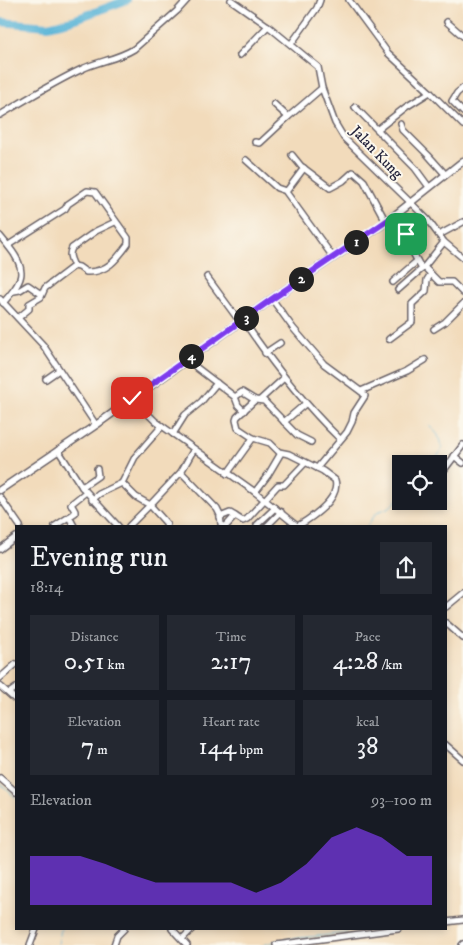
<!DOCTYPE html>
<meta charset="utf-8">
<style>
body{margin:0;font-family:"IM FELL DW Pica",serif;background:#242831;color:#f1f3f6;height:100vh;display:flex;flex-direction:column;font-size:19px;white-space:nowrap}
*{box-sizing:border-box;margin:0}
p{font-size:16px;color:#9ea1a6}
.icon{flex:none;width:28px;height:28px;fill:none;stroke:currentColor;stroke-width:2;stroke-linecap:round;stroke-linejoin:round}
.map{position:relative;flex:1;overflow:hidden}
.drawer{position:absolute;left:15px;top:525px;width:432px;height:405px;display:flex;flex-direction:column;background:#171b24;border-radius:0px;box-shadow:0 2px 8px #0003}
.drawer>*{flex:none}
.buttons{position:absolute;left:392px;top:455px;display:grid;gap:10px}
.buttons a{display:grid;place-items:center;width:55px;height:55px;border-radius:0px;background:#171b24;box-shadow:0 2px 8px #0003;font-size:25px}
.pin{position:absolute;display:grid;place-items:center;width:42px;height:42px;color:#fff;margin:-21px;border-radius:10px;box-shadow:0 2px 8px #0006}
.km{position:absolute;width:25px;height:25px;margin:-12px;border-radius:50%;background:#222;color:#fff;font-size:14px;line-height:25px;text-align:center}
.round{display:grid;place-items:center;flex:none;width:52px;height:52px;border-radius:0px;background:#242831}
.head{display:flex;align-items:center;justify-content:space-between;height:85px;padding:0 15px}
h1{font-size:28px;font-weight:600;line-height:38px}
.stats{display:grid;grid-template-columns:repeat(3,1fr);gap:8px;height:85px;padding:5px 15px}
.stats div{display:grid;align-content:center;border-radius:0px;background:#242831;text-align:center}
.stats b{font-size:25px;font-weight:600}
.stats small{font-size:14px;font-weight:400}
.stats p{font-size:14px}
.chart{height:140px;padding:10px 15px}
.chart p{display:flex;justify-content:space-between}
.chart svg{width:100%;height:90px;margin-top:5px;fill:#7c3aed;opacity:.7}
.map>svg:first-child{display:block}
</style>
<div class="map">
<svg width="463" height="945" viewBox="0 0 463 945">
<rect width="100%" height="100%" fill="#fbf7ec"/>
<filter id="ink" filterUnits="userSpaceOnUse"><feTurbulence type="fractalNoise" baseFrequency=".02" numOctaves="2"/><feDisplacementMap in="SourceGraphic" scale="10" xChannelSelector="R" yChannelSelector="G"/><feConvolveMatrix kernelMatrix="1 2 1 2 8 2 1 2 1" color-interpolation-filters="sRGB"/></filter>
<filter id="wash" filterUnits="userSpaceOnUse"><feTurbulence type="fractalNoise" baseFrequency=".0096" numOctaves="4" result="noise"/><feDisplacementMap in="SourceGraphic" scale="20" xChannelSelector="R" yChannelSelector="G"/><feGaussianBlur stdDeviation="1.12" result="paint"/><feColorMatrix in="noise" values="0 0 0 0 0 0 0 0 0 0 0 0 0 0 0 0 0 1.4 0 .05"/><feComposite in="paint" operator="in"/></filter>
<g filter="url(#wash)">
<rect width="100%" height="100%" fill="#f2dbbb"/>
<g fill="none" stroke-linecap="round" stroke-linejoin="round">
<g stroke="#59b4d7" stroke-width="1">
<polyline points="430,426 438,435 442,449 433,464"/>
<path d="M367,526l10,-14c11,-3 17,-7 24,-16"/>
<polyline points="0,783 16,798"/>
<polyline points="446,919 463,917"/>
<polyline points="58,945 61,929"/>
<polyline points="264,945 280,940 347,933"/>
</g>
<polyline stroke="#59b4d7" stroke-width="8" points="0,22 48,26 73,20 127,0"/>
</g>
</g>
<g filter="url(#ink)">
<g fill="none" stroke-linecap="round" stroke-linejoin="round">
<defs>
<g id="minor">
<polyline points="231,0 268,26 318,67 322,88 335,123 344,138 410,202 427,219 444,242 463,258"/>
<polyline points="349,0 388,53 430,92 406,107 378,129"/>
<polyline points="447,22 463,36"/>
<polyline points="291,44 317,8 320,0"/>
<polyline points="240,55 268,26"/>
<polyline points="463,88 457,93 452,101 463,112"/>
<polyline points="430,92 463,125"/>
<polyline points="274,104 288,117 322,88"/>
<polyline points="355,107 415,168 429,187"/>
<path d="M0,115c27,-16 54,-33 82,-46 17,-8 36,-10 52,-20l43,-38 10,-11"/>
<polyline points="401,124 403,130 428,155 445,174"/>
<polyline points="255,142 260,143 288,117"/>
<polyline points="292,155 301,166 330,188 343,181 353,172 355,173 364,181 386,222"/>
<polyline points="246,160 277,188 286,191"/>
<polyline points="304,168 286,192 333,257"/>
<path d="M394,216c11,18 17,35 28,53"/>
<polyline points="439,235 463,222"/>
<polyline points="0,236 9,247"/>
<path d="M74,266c-3,-7 -6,-11 -2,-18l24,-17 19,-9"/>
<polyline points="431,274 439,282 452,282 463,293"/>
<polyline points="207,277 240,322"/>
<polyline points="393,282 417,261"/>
<polyline points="398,290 424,267"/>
<polyline points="14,291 20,290 28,285 41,294"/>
<polyline points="0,299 43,345 96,425"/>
<polyline points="272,299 293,328 324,364 363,393 365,396 354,413 352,422 347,432 317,468"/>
<path d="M3,303c19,-22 26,-31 6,-56l1,-3 55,-35 3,-5 19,-13 8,1 33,46v6c-11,15 -21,29 -42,28l-7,-5 -5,-1 -29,22 -4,9 -12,7v5l-11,9"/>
<path d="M243,320c29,43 60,83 97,119"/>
<polyline points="434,329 445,322 463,304"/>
<polyline points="389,339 412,322 412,304 426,291 427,280 431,274 424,267 444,242"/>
<polyline points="265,353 280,343"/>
<polyline points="188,358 197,368 235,397 242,392 255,400 264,401 297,435 311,442"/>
<polyline points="46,379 59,370"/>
<polyline points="361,391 407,371 425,360"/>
<polyline points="235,397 238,405 244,411"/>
<polyline points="132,398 155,421 255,492 297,526"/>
<polyline points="260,400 284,378"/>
<polyline points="284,422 305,404"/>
<polyline points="173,434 185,415 201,402 217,383"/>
<path d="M253,438l17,5 9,9 10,2 34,17 12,9c6,19 -24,38 -37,46"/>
<polyline points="58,450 82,487 118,526"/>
<polyline points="454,456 463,463"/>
<polyline points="444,470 463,445"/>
<polyline points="181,472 194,449"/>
<polyline points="227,474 253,438 238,428 236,420 237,417 255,400"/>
<polyline points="122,483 135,457 162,426"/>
<polyline points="82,487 98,476 97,469"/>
<polyline points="255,492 268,475 281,453"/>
<polyline points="0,497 20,526"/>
<polyline points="92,500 99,494 122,483 136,497 150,505 181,472 217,509 220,515 221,524 224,526"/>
<polyline points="69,517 74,526"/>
<polyline points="220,517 230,513 235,516"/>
<polyline points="257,525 275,508"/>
<polyline points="55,526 75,513 75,511 71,504 86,492"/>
<polyline points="129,526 150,505 167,524 166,526"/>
<polyline points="226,526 235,516 243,521 247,519 278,485 284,485 305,463"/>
<polyline points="267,526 281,512"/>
<polyline points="0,549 16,537"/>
<polyline points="446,607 463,593"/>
<polyline points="446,623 463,638"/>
<polyline points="0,678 16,664"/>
<polyline points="0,686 16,700"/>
<polyline points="9,693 16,688"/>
<polyline points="446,745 463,760"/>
<polyline points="0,778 16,792"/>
<polyline points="446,922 463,920"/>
<polyline points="172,929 187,945"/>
<polyline points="182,939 192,929"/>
<polyline points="30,945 36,929"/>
<polyline points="114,945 117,936 124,929"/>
<polyline points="276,945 398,929"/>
<polyline points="462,945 463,944"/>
</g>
<polyline id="tertiary" points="0,490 96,425 272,299 386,222 463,161"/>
</defs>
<use href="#minor" stroke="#6b6368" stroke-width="8"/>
<use href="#tertiary" stroke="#6b6368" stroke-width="9"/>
<use href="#minor" stroke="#fff" stroke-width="5"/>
<use href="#tertiary" stroke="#fff" stroke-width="6"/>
</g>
</g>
<g fill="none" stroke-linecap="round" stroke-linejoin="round" filter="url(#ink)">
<defs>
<polyline id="route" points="132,398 272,299 394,216 406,234"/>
</defs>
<use href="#route" stroke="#fff" stroke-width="10"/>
<use href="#route" stroke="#7c3aed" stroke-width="6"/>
</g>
<g text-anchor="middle" stroke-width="4" stroke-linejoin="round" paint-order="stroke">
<g font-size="15" fill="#22223b" stroke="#fbf7ec">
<text transform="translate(377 152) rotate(46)" y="5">Jalan Kung</text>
</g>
</g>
</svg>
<div class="buttons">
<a><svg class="icon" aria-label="locate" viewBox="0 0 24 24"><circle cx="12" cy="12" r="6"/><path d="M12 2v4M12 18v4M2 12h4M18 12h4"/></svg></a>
</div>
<div class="pin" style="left:406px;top:234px;background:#1e9e55"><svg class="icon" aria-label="arrive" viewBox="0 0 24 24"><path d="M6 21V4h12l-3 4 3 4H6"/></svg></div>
<div class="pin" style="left:132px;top:398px;background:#d93025"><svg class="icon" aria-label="check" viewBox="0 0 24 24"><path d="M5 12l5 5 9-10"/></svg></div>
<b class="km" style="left:356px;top:242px">1</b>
<b class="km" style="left:301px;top:279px">2</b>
<b class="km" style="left:246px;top:318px">3</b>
<b class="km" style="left:191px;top:356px">4</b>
<section class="drawer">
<div class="head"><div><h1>Evening run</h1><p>18:14</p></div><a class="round"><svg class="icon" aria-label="share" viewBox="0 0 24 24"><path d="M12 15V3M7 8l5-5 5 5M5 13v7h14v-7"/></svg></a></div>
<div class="stats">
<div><p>Distance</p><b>0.51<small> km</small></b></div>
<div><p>Time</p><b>2:17</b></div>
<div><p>Pace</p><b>4:28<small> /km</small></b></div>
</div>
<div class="stats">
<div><p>Elevation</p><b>7<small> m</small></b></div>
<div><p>Heart rate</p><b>144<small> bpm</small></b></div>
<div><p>kcal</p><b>38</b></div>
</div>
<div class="chart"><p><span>Elevation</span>93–100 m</p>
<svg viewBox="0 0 160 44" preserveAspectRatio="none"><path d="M0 44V20L10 20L20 20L30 24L40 29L50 33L60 33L70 33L80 33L90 38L100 33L110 24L120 11L130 6L140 11L150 20L160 20V44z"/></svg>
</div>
</section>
</div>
